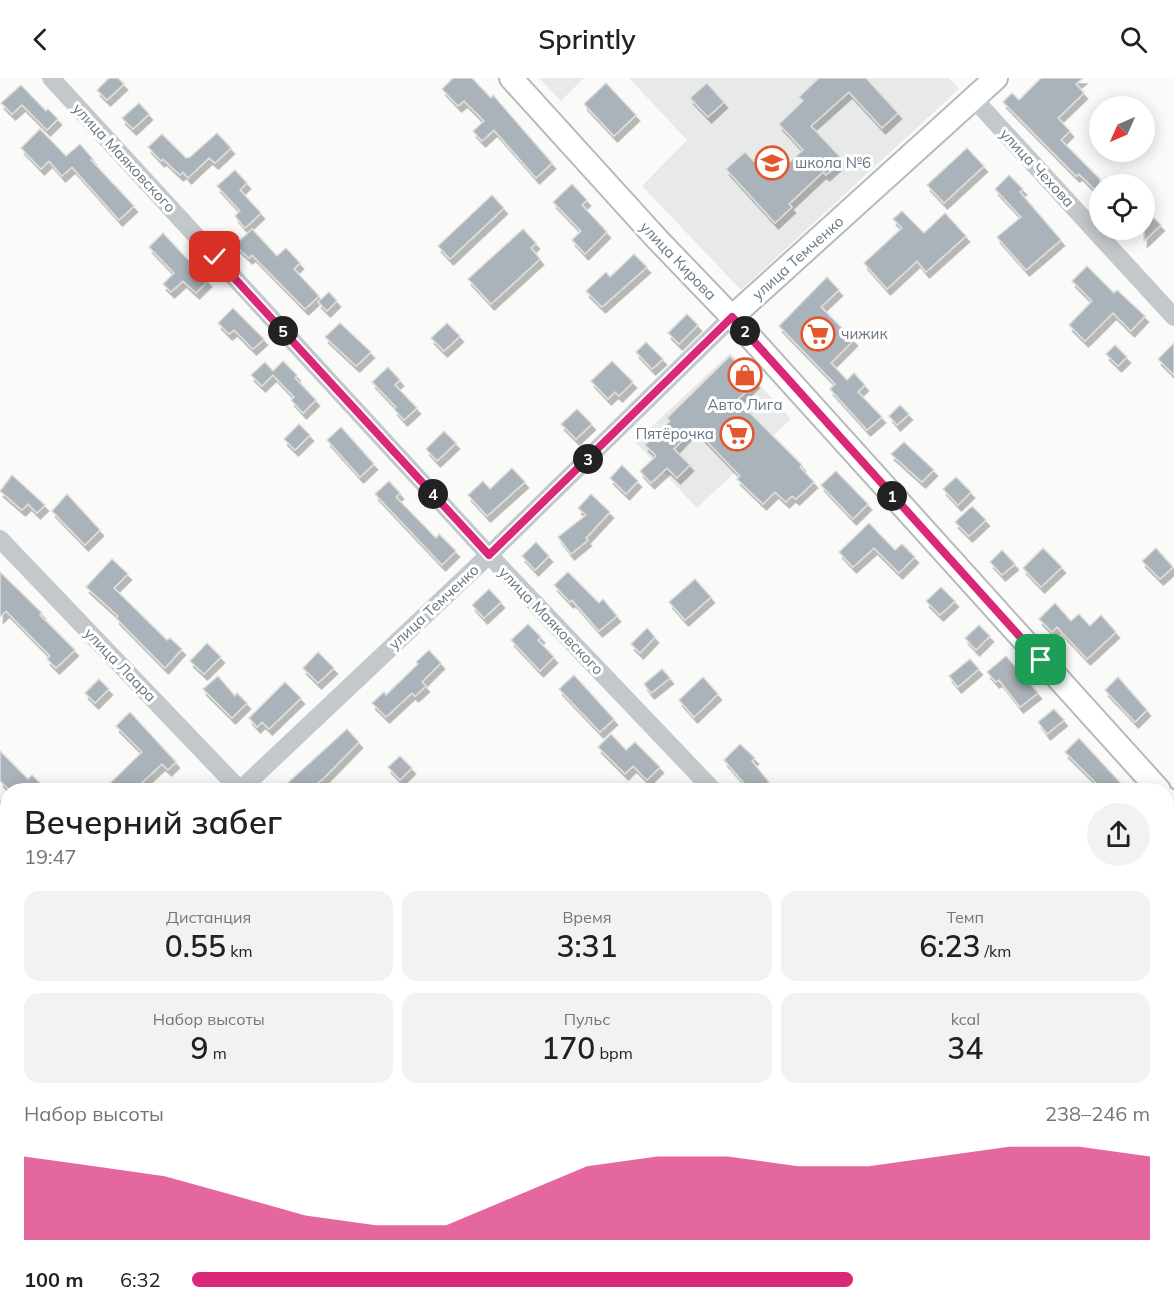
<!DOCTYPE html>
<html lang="ru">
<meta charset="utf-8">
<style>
body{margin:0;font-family:Mulish,sans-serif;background:#f2f2f2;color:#202124;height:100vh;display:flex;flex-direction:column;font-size:22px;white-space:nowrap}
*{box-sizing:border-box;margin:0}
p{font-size:20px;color:#757577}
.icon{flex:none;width:33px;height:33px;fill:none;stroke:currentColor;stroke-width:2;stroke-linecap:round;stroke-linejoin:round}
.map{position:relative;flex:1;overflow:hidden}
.side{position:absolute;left:0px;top:705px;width:1174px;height:531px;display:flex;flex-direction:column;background:#fff;border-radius:24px 24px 0 0;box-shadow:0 3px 15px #0003}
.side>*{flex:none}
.needle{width:39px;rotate:225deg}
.tools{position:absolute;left:1089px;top:18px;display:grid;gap:12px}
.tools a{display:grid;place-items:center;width:66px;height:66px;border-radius:50%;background:#fff;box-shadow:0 3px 15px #0003;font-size:30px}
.pin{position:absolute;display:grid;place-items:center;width:51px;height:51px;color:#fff;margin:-26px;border-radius:12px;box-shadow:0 3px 9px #0006}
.km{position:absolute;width:30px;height:30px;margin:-15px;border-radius:50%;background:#222;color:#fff;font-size:16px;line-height:30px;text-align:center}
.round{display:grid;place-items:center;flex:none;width:63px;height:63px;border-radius:32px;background:#f2f2f2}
.overview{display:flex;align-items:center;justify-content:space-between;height:102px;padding:0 24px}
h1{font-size:33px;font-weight:600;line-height:45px}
.stats{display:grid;grid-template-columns:repeat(3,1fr);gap:9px;height:102px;padding:6px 24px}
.stats div{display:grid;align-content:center;border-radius:15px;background:#f2f2f2;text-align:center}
.stats b{font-size:30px;font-weight:600}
.stats small{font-size:16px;font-weight:400}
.stats p{font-size:16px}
.chart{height:168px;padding:12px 24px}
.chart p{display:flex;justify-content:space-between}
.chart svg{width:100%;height:108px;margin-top:6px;fill:#db2777;opacity:.7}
ul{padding:0 24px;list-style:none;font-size:20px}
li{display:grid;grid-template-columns:96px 72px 1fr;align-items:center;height:45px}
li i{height:15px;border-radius:8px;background:#db2777}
header{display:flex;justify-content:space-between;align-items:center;height:78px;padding:0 24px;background:#fff;font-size:27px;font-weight:600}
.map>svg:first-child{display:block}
</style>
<header><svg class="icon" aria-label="back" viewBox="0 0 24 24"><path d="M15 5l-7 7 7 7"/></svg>Sprintly<svg class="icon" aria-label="search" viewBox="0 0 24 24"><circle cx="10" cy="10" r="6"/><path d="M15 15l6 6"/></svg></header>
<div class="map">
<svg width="1174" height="1236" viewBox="0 0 1174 1236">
<defs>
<filter id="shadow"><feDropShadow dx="3.5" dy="6" stdDeviation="0" flood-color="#0004"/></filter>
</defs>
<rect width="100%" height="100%" fill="#fafaf8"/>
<g fill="#e8e9e9">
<polygon points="539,0 584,0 561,23"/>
<polygon points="629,0 949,0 959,11 741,212 642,108 687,62"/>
<polygon points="730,275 791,341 697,430 635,364"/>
<polygon points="1174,769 1174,969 1167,962 1167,774"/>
</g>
<g fill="#aab3b9" stroke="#dcdcda" stroke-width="1.5" filter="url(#shadow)">
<polygon points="109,0 118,0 124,6 107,22 97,12"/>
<polygon points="453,0 472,0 491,20 493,17 552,85 536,100 494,52 482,63 473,53 484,43 464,23 458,28 442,11"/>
<polygon points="819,0 866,0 898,35 882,50 849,14 811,48 843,82 826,97 823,94 789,126 792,129 775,145 726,91 745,74 771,101 803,72 779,46 803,23 799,19"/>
<polygon points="1041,0 1083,0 1076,6 1084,15 1058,40 1070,53 1061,62 1100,101 1100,117 1079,96 1076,98 1003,24 1012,15 1019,22"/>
<polygon points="606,5 636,37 614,58 584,26"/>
<polygon points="707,5 724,24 708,39 690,20"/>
<polygon points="21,7 46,33 48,31 58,41 47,52 22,27 12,36 1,25"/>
<polygon points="139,25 149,36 133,51 122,40"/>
<polygon points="40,51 66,78 80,66 93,81 91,82 134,128 119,142 72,89 62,98 49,83 41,91 21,70"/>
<polygon points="217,55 231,70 215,85 209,80 188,100 183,94 180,97 163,81 161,83 148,69 162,56 186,80 190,79"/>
<polygon points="967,70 984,88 944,125 927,107"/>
<polygon points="235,92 247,105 240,112 261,135 245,150 235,138 240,133 217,108"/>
<polygon points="1009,97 1023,111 1020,114 1061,162 1026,192 997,159 1021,139 995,111"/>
<polygon points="572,106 587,122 582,127 607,154 585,176 572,162 581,153 553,124"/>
<polygon points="492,117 504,130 450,181 438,168"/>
<polygon points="1144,130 1161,147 1144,163"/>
<polygon points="902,133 924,155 945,135 966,158 926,194 917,183 887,211 864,185 902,150 893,141"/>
<polygon points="252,151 277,178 286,170 300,185 294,191 319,218 305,231 252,177 249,180 235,167"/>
<polygon points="523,151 536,165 531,170 540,181 491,226 468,201"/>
<polygon points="163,155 208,203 196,215 183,203 171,214 163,206 174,195 149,169"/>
<polygon points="634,176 647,189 602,229 586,213 606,194 610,199"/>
<polygon points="1087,188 1114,215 1117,212 1145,238 1131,253 1113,235 1085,263 1069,247 1092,223 1072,203"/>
<polygon points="827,199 839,212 821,229 854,262 831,285 847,302 854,295 865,307 858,314 882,339 867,352 830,311 835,306 779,248"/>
<polygon points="329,214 337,223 327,233 318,224"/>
<polygon points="233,230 264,261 253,271 234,252 229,256 218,245"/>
<polygon points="687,236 698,247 679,266 668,255"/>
<polygon points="340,245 371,274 356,288 325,259"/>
<polygon points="447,245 460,258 444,273 431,260"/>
<polygon points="646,264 663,281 652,291 636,274"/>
<polygon points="1174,265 1174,297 1158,281"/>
<polygon points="1115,267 1127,279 1118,288 1106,276"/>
<polygon points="730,278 756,304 737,322 802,387 800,389 814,404 796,421 792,418 786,424 775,414 763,426 737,401 740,398 694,350 674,371 690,387 677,400 667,390 651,405 640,393 656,378 645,367 670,343 667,340"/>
<polygon points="283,283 297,297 295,300 316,322 303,335 291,322 294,319 273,297 262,308 251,297 265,284 273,293"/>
<polygon points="612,283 633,304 619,318 615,314 608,321 591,303"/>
<polygon points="388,289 400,302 395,307 417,330 404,342 394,331 396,329 372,304"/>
<polygon points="900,327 909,336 897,347 889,338"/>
<polygon points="577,331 592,346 576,361 561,346"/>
<polygon points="299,346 310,357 295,372 284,361"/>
<polygon points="341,349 374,386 360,399 327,362"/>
<polygon points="444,353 456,365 437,383 426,371"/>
<polygon points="904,364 934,392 922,404 891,376"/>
<polygon points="622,387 638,403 626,416 610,400"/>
<polygon points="512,390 525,404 487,438 468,417 483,403 490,411"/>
<polygon points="836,393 868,426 853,441 821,407"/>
<polygon points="12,397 45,427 37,435 28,426 22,432 0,413"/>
<polygon points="956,399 971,414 958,427 943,411"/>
<polygon points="389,403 400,415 396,419 436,460 439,456 456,473 442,487 375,416"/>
<polygon points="67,416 100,452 85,467 52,433"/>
<polygon points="591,416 610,434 586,460 588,462 571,476 558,459 586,437 578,430"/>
<polygon points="972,428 986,442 969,458 955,444"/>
<polygon points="869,445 895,472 902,466 915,479 899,495 874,470 853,489 839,474"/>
<polygon points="536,464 549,478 535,492 522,478"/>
<polygon points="1043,470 1062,489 1041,509 1023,490"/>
<polygon points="1156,470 1173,489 1160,501 1142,483"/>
<polygon points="1002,472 1015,486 1002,497 990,484"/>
<polygon points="112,481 128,496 114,510 167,562 170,560 182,571 165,590 116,540 118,538 86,509"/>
<polygon points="0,494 42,535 40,537 75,572 56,590 47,581 50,578 6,533 0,539"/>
<polygon points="568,494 599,525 603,521 617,538 599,553 572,522 570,524 554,507"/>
<polygon points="695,501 711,519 685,542 669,524"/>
<polygon points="941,509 955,523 940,537 926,523"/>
<polygon points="489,511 501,524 484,540 472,527"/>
<polygon points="1055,525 1071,543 1079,536 1090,548 1101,537 1116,554 1087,581 1057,549 1052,554 1039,541"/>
<polygon points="528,546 541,559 538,562 554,579 540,593 511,562"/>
<polygon points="979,547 990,558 976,572 965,560"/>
<polygon points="647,550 655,559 640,575 631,566"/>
<polygon points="207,565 221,579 204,596 190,583"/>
<polygon points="429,572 441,585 422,604 426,608 415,618 412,615 386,639 372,625 384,614 386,617 418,586 416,584"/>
<polygon points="318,574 334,590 318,605 303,590"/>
<polygon points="1006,578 1038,615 1020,629 999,602 996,604 987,594"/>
<polygon points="970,581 979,591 958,609 949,598"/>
<polygon points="662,591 670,600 651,615 644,606"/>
<polygon points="574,597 614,641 600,654 559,611"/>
<polygon points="218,598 235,618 237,615 247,625 232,640 203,611"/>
<polygon points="703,599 718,616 694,639 679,622"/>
<polygon points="1118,599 1147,632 1135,644 1105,612"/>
<polygon points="99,601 109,611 95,625 85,615"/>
<polygon points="285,604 301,620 269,651 262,644 257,649 249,640"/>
<polygon points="1054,631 1064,642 1047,656 1038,644"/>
<polygon points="130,634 176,684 168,692 162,686 134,712 103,712 142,674 116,648"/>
<polygon points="347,651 359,664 325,699 309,712 280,712"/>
<polygon points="611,656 626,672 635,664 660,689 647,702 633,688 625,696 598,669"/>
<polygon points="1079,660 1090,672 1127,712 1103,712 1065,674"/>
<polygon points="740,666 755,680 752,683 769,704 759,712 750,712 724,682"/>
<polygon points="0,673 28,701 32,697 47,712 10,712 0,703"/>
<polygon points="400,678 412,690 400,702 388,689"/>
</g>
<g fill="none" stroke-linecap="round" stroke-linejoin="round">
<defs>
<g id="major">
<polyline points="511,0 658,162 732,239 1159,712"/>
<polyline points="732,239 996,0"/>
<polyline points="1167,721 1174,729"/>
</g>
</defs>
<use href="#major" stroke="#b5babe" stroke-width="26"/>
<g stroke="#c3c8cc" stroke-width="18">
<polyline points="51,0 489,477 713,712"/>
<polyline points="974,21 1174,239"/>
<polyline points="0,461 240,712"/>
<polyline points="240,712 489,477 732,239"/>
<polyline points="0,731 8,738"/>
<polyline points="0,937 8,929"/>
<polyline points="1167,996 1174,989"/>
<polyline points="0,1004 8,1012"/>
<polyline points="1167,1198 1174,1206"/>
<polyline points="211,1228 218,1236"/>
<polyline points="471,1228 478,1236"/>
<polyline points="726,1228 733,1236"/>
<polyline points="1046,1234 1048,1236"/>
<polyline points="924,1236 931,1228"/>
</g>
<use href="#major" stroke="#fff" stroke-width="22"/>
</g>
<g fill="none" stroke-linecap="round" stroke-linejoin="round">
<defs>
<polyline id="route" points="215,179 489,477 732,239 1041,582"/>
</defs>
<use href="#route" stroke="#fff" stroke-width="12"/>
<use href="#route" stroke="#db2777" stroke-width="8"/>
</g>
<defs>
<symbol id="school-ring" viewBox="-11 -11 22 22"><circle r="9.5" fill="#fff" stroke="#e4572e" stroke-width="1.5"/><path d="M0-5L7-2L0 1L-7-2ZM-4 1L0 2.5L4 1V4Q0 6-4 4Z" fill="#e4572e"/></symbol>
<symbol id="supermarket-ring" viewBox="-11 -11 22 22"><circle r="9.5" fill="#fff" stroke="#e4572e" stroke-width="1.5"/><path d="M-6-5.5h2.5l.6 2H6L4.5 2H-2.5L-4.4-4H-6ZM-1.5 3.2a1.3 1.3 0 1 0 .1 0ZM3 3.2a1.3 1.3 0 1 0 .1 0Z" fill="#e4572e"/></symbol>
<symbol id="shop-ring" viewBox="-11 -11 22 22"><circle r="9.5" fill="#fff" stroke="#e4572e" stroke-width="1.5"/><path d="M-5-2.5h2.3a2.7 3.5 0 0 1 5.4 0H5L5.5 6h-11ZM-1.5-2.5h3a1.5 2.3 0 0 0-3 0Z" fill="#e4572e"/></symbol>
</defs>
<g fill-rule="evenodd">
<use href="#school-ring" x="753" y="66" width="38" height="38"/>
<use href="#supermarket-ring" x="799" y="237" width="38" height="38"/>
<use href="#shop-ring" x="726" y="278" width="38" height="38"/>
<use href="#supermarket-ring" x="718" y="337" width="38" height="38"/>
</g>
<g text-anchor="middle" stroke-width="6" stroke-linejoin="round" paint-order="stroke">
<g font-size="15" fill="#657683" stroke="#fff">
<text transform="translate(124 80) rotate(47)" y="5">улица Маяковского</text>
<text transform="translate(1037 90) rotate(47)" y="5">улица Чехова</text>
<text transform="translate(798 180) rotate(-42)" y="5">улица Темченко</text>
<text transform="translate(678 183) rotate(46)" y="5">улица Кирова</text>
<text transform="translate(434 529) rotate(-43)" y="5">улица Темченко</text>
<text transform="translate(551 543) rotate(46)" y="5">улица Маяковского</text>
<text transform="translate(120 587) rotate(46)" y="5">улица Лаара</text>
</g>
<g font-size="15" fill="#657683" stroke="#fff" text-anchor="start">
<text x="795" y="90">школа №6</text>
<text x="841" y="261">чижик</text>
<text x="745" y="332" text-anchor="middle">Авто Лига</text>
<text x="714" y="361" text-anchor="end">Пятёрочка</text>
</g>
</g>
</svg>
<div class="tools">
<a><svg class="needle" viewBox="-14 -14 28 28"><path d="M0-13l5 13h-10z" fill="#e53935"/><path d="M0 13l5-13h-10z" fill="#757577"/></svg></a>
<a><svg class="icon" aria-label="locate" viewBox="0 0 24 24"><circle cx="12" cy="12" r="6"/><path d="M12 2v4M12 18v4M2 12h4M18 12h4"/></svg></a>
</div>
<div class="pin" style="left:1041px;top:582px;background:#1e9e55"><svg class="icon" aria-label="arrive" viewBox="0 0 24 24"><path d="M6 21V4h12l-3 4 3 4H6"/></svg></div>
<div class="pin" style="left:215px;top:179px;background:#d93025"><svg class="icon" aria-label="check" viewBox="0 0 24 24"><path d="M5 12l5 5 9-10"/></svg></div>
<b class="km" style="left:892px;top:418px">1</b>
<b class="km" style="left:745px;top:253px">2</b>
<b class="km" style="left:588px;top:381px">3</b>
<b class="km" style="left:433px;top:416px">4</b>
<b class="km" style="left:283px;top:253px">5</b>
<section class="side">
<div class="overview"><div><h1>Вечерний забег</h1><p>19:47</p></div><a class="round"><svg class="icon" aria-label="share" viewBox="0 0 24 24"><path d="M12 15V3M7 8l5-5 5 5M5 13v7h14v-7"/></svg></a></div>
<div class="stats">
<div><p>Дистанция</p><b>0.55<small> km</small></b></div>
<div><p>Время</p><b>3:31</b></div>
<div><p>Темп</p><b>6:23<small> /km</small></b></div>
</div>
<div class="stats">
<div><p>Набор высоты</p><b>9<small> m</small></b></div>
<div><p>Пульс</p><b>170<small> bpm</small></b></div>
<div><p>kcal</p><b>34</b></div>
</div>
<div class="chart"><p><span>Набор высоты</span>238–246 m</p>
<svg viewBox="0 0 160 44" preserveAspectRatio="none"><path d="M0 44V10L10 14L20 18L30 26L40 34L50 38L60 38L70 26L80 14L90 10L100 10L110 14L120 14L130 10L140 6L150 6L160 10V44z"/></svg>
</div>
<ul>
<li><b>100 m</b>6:32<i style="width:69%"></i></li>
</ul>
</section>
</div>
